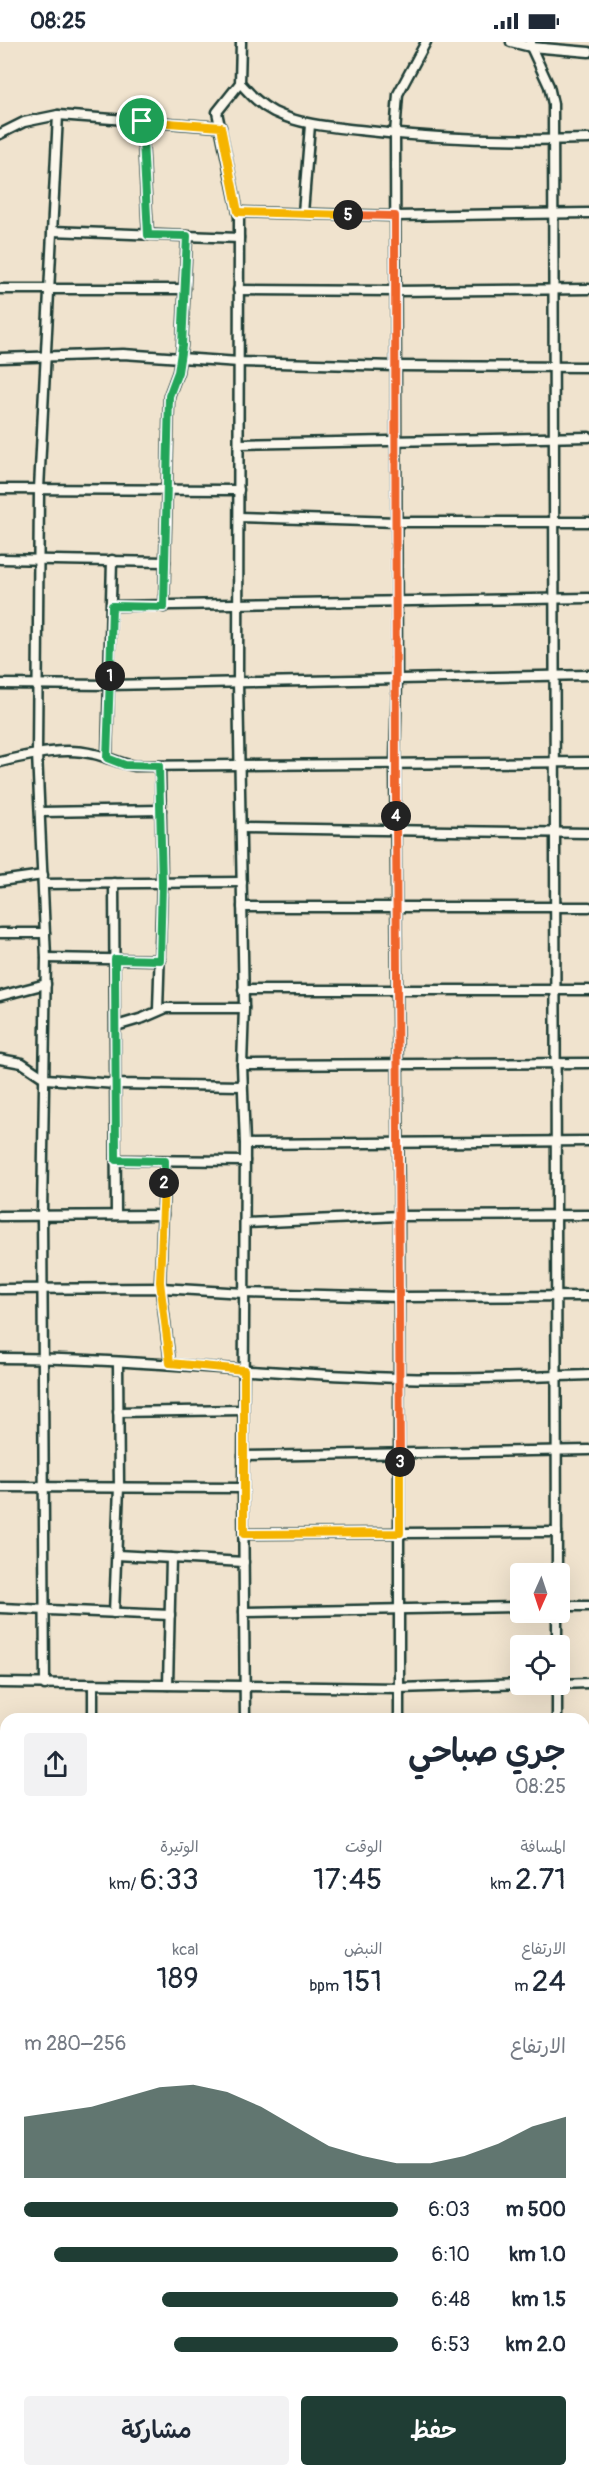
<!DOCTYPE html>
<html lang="ar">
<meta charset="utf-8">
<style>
body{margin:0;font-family:Pangolin,"Playpen Sans Arabic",sans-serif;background:#f2f2f3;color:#1f2937;direction:rtl;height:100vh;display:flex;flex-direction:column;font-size:22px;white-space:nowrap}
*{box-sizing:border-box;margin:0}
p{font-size:20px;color:#747a83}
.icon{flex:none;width:33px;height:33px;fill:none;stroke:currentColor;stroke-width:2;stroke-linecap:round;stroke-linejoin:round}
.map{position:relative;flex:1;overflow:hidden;direction:ltr}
.drawer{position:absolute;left:0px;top:1671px;width:590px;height:764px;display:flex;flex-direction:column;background:#fff;border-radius:18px 18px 0 0;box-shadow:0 6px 24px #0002;direction:rtl}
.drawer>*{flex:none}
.needle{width:39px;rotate:183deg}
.fabs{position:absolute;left:510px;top:1521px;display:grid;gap:12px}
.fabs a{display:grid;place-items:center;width:60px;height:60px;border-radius:6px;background:#fff;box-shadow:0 6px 24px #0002;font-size:30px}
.pin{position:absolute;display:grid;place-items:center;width:51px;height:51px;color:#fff;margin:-26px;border:3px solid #fff;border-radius:50%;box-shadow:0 2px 6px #0007}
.km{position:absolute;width:30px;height:30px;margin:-15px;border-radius:50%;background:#222;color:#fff;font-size:16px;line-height:30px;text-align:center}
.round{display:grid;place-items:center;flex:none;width:63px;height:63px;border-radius:6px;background:#f2f2f3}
.overview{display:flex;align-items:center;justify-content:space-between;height:102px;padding:0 24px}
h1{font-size:33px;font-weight:600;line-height:45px}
.figures{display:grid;grid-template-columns:repeat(3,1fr);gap:9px;height:102px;padding:6px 24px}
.figures div{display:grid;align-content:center}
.figures b{font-size:30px;font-weight:600}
.figures small{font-size:16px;font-weight:400}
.figures p{font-size:16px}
.chart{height:168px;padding:12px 24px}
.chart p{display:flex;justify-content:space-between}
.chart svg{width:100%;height:108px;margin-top:6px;fill:#1f3d34;opacity:.7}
.primary-button{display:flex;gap:12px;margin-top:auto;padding:12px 24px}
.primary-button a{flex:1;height:69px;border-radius:6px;background:#1f3d34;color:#fff;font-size:24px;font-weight:600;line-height:69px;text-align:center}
.primary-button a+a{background:#f2f2f3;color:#1f2937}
ul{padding:0 24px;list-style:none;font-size:20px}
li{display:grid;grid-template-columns:96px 72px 1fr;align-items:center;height:45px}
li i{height:15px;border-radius:8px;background:#1f3d34}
.status{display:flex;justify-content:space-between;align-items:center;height:42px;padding:0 30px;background:#fff;direction:ltr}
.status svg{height:16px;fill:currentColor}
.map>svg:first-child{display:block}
</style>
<div class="status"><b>08:25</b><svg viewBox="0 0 49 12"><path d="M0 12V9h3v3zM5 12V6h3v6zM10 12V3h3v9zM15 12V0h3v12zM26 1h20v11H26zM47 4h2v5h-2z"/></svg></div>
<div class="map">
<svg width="589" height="2434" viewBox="0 0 589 2434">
<rect width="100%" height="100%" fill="#f0e3ce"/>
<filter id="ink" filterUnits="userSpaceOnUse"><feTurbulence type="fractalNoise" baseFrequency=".0167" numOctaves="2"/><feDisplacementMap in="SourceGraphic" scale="12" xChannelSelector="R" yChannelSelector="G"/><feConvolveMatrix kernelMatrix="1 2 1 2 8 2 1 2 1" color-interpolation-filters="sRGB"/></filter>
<g filter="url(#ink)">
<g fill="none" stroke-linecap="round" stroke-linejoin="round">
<defs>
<g id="minor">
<polyline points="241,0 240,41 217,70 239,175 238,640 244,966 242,1023 245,1102 243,1446 245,1677"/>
<polyline points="511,0 531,5 589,10"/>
<polyline points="531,0 531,5 549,44 553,62 557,1532"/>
<path d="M240,41c11,12 20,22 34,29 27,13 57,15 85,18 76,9 154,11 230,9"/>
<polyline points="142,79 148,193"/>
<polyline points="0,92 24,80 58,73 221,85"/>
<polyline points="238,170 395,174 589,171"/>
<polyline points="303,171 310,83"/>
<polyline points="52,189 239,196"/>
<polyline points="0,247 185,247"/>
<polyline points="238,248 395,249 589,247"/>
<polyline points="0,316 123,312 239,320 396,324 589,325"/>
<polyline points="240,402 589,395"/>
<polyline points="0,447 239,448"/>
<polyline points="239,475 397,480 589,480"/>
<polyline points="0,517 165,520"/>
<polyline points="112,564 589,556"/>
<polyline points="164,565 169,354 178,330 182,304 187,194"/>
<polyline points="0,642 110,643 589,633"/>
<polyline points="107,716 112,518"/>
<path d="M0,720c29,-7 64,-16 94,-8 14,3 26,10 41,12l454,-4"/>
<polyline points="41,770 161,768"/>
<polyline points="241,786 589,791"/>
<polyline points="0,839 43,833"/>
<polyline points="114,841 116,1173"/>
<polyline points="43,842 242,840"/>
<polyline points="242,865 589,865"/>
<polyline points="0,891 45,891"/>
<polyline points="46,916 160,918"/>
<polyline points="243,948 589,948"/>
<polyline points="0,954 46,942"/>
<polyline points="158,968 162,841 160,724"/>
<polyline points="116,984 143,976 166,966 244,966"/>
<polyline points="0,1017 22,1021 46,1037 116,1042 242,1044"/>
<polyline points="242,1023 589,1021"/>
<polyline points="245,1102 589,1099"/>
<polyline points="116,1118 245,1119"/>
<polyline points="165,1119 160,1240 170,1321"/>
<polyline points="0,1174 163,1173"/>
<polyline points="245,1181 399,1174 589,1173"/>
<polyline points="0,1247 161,1246 244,1251 399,1255 589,1254"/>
<path d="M0,1316c133,0 265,16 399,20 63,2 127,-1 190,-3"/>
<polyline points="118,1370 243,1368"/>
<polyline points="243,1414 589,1408"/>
<polyline points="0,1445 243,1446"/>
<polyline points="244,1492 557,1490"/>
<polyline points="117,1513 244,1520"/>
<polyline points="560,1564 589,1564"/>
<polyline points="0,1566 170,1573"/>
<polyline points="244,1570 520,1565"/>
<polyline points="557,1570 557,1604"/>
<polyline points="114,1571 119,1445 118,1320"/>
<polyline points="0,1641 399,1646 527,1642"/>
<polyline points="557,1642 557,1677"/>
<polyline points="560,1642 589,1641"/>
<polyline points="45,1643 42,1174 46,916 37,711 39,447 58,73"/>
<polyline points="93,1643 93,1677"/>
<polyline points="168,1643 171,1516"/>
<polyline points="399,1677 399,1174 395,721 397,636 395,92 398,52 426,0"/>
<polyline points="584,1721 589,1721"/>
<polyline points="0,1724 6,1724"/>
<polyline points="584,1798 589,1798"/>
<polyline points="0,1802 6,1802"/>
<polyline points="584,1882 589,1882"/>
<polyline points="0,1886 6,1886"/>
<polyline points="0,1972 6,1972"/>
<polyline points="584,1972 589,1972"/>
<polyline points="584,2036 589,2036"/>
<polyline points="0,2039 6,2039"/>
<polyline points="0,2103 6,2104"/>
<polyline points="584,2109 589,2108"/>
<polyline points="584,2179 589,2178"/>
<polyline points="0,2201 6,2202"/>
<polyline points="584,2250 589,2250"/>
<polyline points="584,2288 589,2289"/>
<polyline points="0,2390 6,2346"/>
<polyline points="0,2425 6,2426"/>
<polyline points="21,2428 57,2434"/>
<polyline points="435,2428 454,2434"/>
<polyline points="151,2434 152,2428"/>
<polyline points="257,2434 258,2428"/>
<polyline points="389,2434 390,2428"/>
</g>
</defs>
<use href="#minor" stroke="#1f3d34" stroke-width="13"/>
<use href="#minor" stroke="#fbf7ec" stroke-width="8"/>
</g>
</g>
<g fill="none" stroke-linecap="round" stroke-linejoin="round" filter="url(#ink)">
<defs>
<polyline id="split-1" points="110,634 112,564 164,565 169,354 178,330 182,304 187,194 148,193 142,79"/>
<polyline id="split-2" points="110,634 107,716 125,723 159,724 162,841 160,918 115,917 116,1118 165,1119 164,1141"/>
<polyline id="split-3" points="164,1141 160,1240 170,1321 244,1328 244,1492 400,1491 400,1420"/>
<polyline id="split-4" points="396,774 400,1420"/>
<polyline id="split-5" points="348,173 395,174 396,774"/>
<polyline id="split-6" points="142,79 221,85 238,170 348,173"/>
</defs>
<use href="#split-1" stroke="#fff" stroke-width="12"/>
<use href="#split-2" stroke="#fff" stroke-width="12"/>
<use href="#split-3" stroke="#fff" stroke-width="12"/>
<use href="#split-4" stroke="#fff" stroke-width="12"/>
<use href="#split-5" stroke="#fff" stroke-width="12"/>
<use href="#split-6" stroke="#fff" stroke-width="12"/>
<use href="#split-1" stroke="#22a559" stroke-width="8"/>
<use href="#split-2" stroke="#22a559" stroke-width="8"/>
<use href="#split-3" stroke="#f5b400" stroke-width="8"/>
<use href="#split-4" stroke="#f0652b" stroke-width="8"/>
<use href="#split-5" stroke="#f0652b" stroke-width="8"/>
<use href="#split-6" stroke="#f5b400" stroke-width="8"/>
</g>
</svg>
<div class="fabs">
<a><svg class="needle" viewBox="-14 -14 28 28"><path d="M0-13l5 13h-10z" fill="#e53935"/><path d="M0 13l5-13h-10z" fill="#747a83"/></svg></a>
<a><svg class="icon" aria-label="locate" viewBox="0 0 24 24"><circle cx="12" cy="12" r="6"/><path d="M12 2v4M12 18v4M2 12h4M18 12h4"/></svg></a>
</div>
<div class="pin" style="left:142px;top:79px;background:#1e9e55"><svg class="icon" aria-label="arrive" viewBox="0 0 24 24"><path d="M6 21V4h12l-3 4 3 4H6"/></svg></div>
<b class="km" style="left:110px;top:634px">1</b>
<b class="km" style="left:164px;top:1141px">2</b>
<b class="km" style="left:400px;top:1420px">3</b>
<b class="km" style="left:396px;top:774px">4</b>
<b class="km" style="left:348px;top:173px">5</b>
<section class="drawer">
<div class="overview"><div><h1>جري صباحي</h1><p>08:25</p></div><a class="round"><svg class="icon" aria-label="share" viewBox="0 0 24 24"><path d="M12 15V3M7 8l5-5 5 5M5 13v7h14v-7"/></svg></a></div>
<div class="figures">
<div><p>المسافة</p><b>2.71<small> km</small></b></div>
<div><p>الوقت</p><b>17:45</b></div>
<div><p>الوتيرة</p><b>6:33<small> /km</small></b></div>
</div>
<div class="figures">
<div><p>الارتفاع</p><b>24<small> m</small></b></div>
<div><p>النبض</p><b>151<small> bpm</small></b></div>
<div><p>kcal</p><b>189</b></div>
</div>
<div class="chart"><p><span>الارتفاع</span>256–280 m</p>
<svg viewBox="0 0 160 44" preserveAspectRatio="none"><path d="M0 44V19L10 17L20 15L30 11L40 7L50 6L60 9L70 15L80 23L90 31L100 35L110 38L120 38L130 35L140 30L150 23L160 19V44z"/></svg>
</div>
<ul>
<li><b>500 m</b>6:03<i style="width:100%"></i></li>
<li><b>1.0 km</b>6:10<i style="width:92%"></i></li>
<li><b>1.5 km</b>6:48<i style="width:63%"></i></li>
<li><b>2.0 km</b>6:53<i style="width:60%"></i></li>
</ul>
<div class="primary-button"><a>حفظ</a><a>مشاركة</a></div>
</section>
</div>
